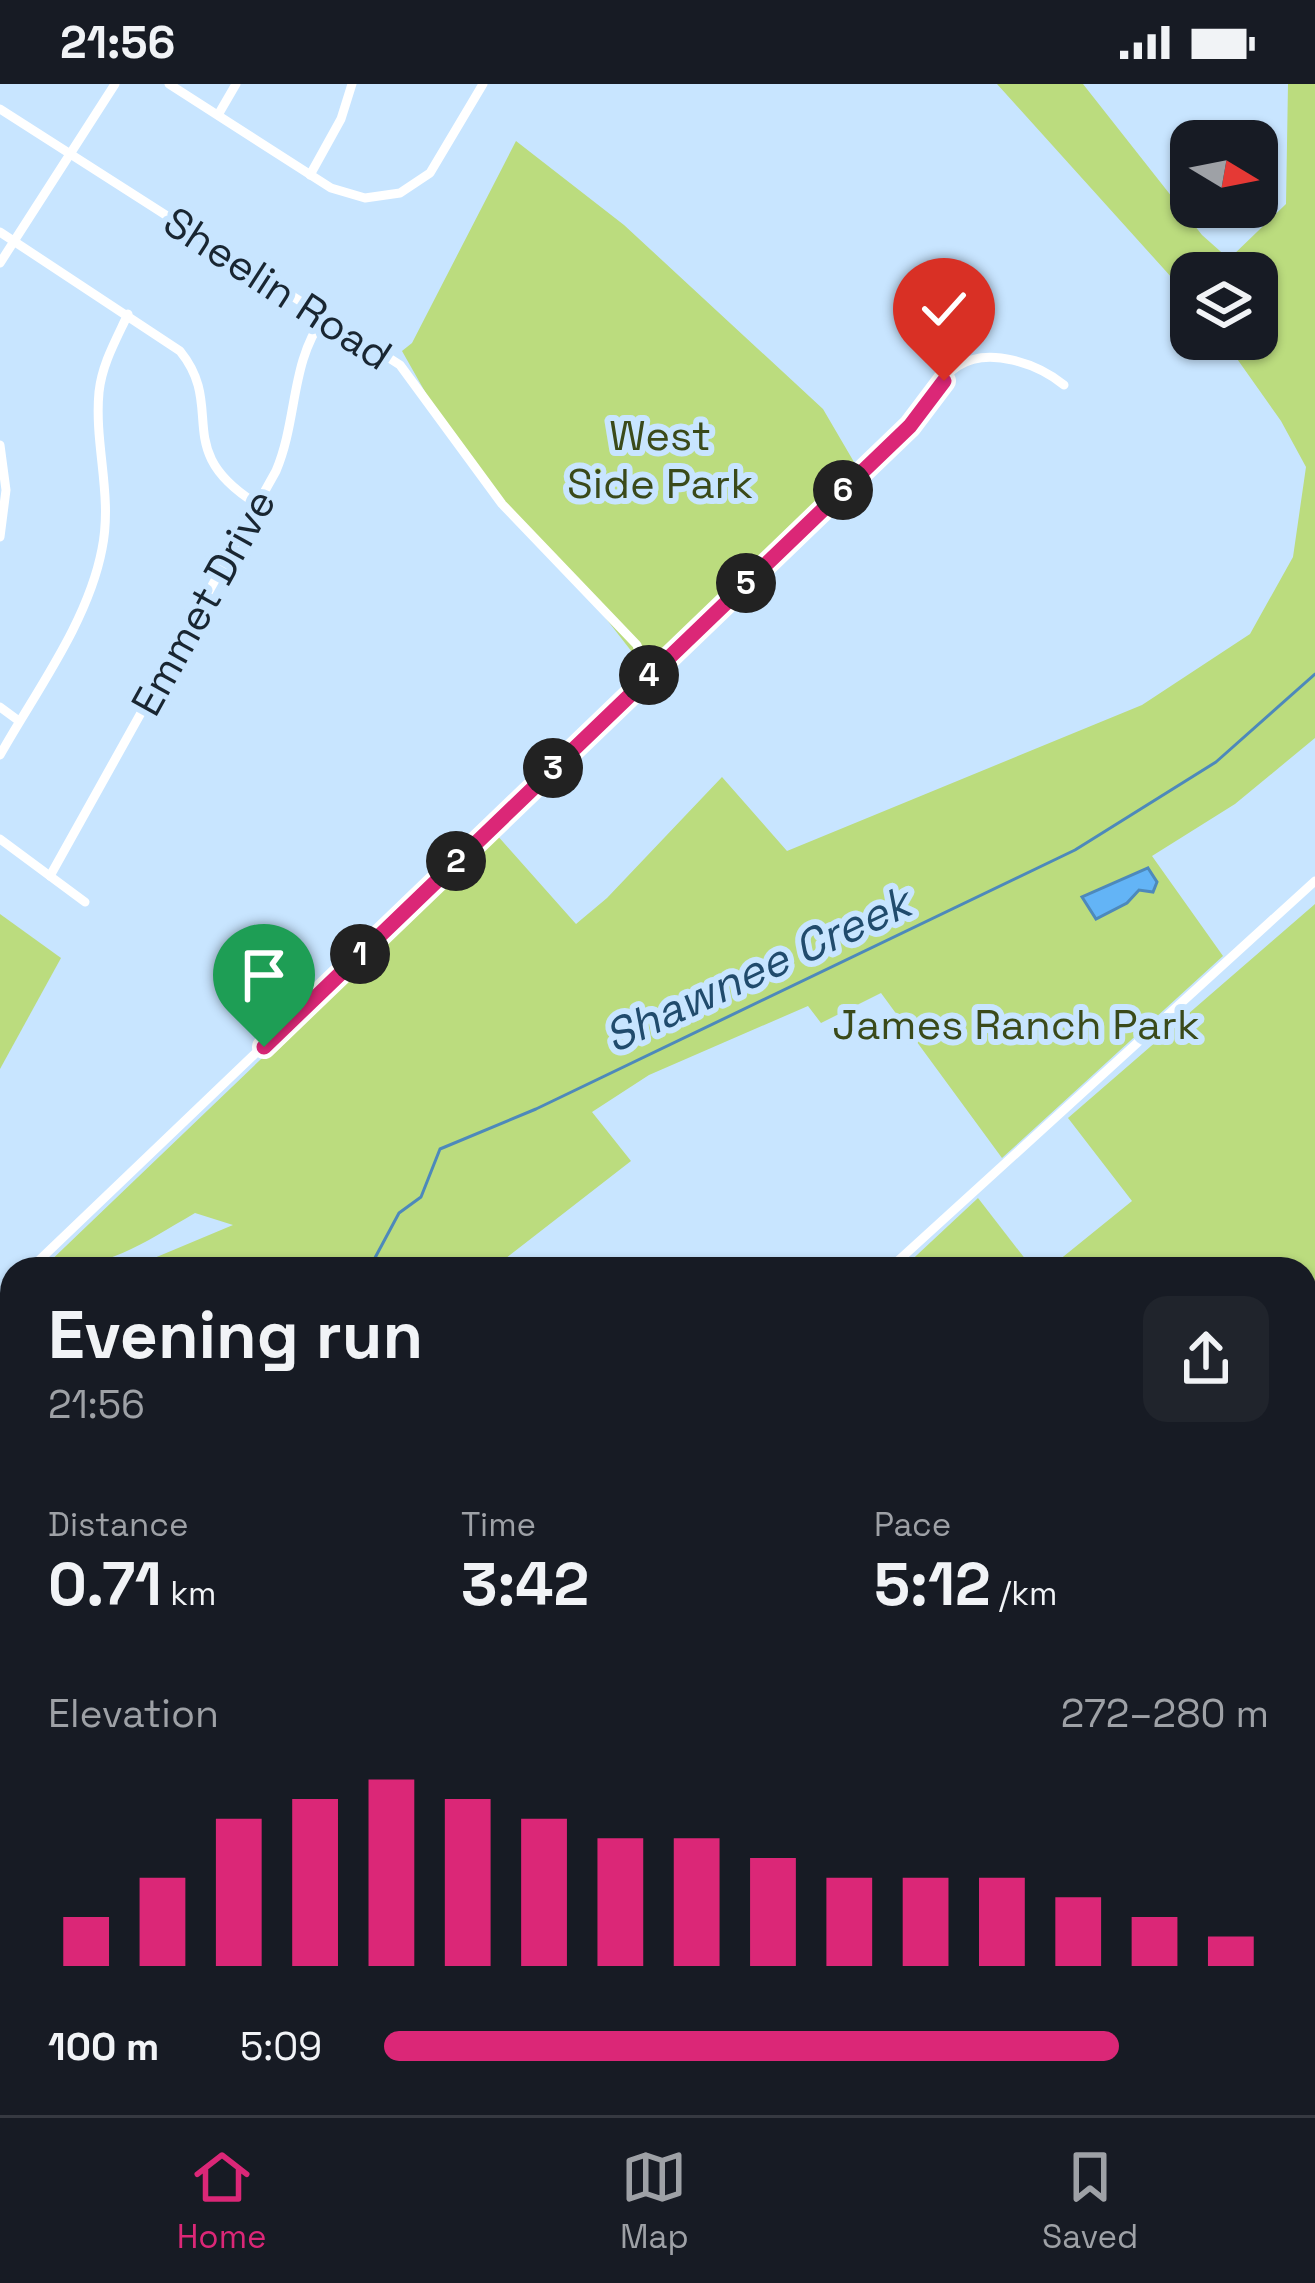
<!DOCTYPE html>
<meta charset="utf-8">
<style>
body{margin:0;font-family:"Space Grotesk",sans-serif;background:#20242c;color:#f1f3f6;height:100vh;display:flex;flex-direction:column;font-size:45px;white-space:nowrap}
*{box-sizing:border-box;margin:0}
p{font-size:39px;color:#9ea1a6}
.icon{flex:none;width:66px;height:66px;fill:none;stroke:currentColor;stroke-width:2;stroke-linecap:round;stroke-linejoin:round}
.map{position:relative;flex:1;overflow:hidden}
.drawer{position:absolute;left:0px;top:1173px;width:1317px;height:858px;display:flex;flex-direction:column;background:#171b24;border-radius:36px 36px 0 0;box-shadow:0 3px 9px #0004}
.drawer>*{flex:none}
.needle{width:78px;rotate:100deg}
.tools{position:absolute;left:1170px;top:36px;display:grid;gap:24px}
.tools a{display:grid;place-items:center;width:108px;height:108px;border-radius:24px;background:#171b24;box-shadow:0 3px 9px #0004;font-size:60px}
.pin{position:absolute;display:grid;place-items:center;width:102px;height:102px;color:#fff;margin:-123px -51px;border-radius:50% 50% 50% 0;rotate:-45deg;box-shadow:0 0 12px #0007}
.pin .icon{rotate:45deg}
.km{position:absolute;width:60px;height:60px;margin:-30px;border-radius:50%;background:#222;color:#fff;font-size:33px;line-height:60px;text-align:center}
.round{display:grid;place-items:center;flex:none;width:126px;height:126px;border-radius:24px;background:#20242c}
.summary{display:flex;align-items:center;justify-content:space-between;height:204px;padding:0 48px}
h1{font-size:66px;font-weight:700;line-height:90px}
.stats{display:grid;grid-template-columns:repeat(3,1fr);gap:18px;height:204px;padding:12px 48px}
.stats div{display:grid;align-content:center}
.stats b{font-size:60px;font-weight:700}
.stats small{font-size:33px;font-weight:400}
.stats p{font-size:33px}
.chart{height:336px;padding:24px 48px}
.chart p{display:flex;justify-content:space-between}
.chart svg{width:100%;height:216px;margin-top:12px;stroke:#db2777;stroke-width:6}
ul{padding:0 48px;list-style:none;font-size:39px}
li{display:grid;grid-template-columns:192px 144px 1fr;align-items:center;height:90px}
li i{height:30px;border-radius:15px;background:#db2777}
.status{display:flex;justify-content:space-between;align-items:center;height:84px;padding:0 60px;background:#171b24;direction:ltr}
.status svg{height:33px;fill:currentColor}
.menu{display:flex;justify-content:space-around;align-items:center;height:168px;border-top:3px solid #363941;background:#171b24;font-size:33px;color:#9ea1a6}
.menu a{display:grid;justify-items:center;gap:6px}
.menu .current{color:#db2777}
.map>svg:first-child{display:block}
</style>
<div class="status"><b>21:56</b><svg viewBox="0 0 49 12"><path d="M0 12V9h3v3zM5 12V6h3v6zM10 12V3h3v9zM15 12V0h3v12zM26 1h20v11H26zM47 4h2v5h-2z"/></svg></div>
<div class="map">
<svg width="1315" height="2031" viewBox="0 0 1315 2031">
<rect width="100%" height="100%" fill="#c8e5ff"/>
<g fill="#bbdc7e">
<path d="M997,0h86l119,151 27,24 57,-55 2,-120h27v654l-80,66 -83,52 71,100 -221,202 -121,-165 -60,30 -13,-17 -159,69 -57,37 39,49 -139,108h-364l105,-44 -38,-12c-55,32 -87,56 -153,56l454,-435 80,90 31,-26 115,-121 65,74 355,-146 108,-71 43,-77 13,-90 -25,-46 -58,-82h34v-66h-66v26z"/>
<polygon points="516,57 624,141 823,325 861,390 646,586 576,496 458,366 402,267 412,259"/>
<polygon points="1315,820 1315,1403 1305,1409 1305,1185 1048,1185 1132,1117 1068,1034"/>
<polygon points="0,830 61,874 0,985"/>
<polygon points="978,1114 1033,1185 902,1185"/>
<polygon points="12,1219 12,1487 0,1486 0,1222"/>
</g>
<polygon fill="#63b4f6" stroke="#4d89bb" stroke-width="3" points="1148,784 1157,798 1153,808 1139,806 1127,819 1096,835 1082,813"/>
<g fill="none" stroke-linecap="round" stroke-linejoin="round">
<g stroke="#4d89bb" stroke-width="3">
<polyline points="369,1185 399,1129 421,1113 440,1065 536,1025 1075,766 1216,678 1315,590"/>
<polyline points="0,1343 12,1341"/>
</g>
<g stroke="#fff" stroke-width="9">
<polyline points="169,0 331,104 365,114 400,109 430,89 483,0"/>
<polyline points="0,25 400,281 502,420 637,561 646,593"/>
<polyline points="218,31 236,0"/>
<polyline points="310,91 341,35 352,0"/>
<path d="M0,148l180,119c47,58 -10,99 77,153"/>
<polyline points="0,179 115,0"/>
<polyline points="0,361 6,406 0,453"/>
<polyline points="0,623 19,637"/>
<path d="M0,671c36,-64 88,-133 102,-206 11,-54 -8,-104 -3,-157 3,-28 17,-52 29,-78"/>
<polyline points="0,755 85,818"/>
<path d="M50,792l226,-405c22,-52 14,-108 48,-154"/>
<path d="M30,1185l881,-843c14,-18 27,-47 47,-60 31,-20 80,-2 106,19"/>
<polyline points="889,1185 1315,797"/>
<polyline points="0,1220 12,1203"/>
<polyline points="1305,1479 1315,1472"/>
<polyline points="0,1568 12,1569"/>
<polyline points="0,1745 12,1746"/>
<polyline points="1305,1771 1315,1772"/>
<polyline points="0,1919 12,1920"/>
<polyline points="164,2031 171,2019"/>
<polyline points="602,2031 603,2019"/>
<polyline points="925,2031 926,2019"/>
<polyline points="1125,2031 1126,2019"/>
<polyline points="1143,2031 1144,2019"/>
</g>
<g stroke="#fff" stroke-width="12">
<polyline points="184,2019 191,2031"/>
<polyline points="668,2019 833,2031"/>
<polyline points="344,2031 509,2019"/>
</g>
</g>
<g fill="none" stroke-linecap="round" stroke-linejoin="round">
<defs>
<polyline id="route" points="264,963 910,342 944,297"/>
</defs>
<use href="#route" stroke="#fff" stroke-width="24"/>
<use href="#route" stroke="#db2777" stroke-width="15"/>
</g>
<g text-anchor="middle" stroke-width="12" stroke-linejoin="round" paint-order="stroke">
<g font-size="42" fill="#192632" stroke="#c8e5ff">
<text transform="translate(278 204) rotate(33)" y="15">Sheelin Road</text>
<text transform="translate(203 518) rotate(-61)" y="15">Emmet Drive</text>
</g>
<g font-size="42" fill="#3a4a1a" stroke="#c8e5ff">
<text x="660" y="366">West<tspan x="660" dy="48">Side Park</tspan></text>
<text x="1016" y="955">James Ranch Park</text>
</g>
<g font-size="45" font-style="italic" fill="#204b6d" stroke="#c8e5ff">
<text transform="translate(757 885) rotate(-25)" y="16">Shawnee Creek</text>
</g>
</g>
</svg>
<div class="tools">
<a><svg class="needle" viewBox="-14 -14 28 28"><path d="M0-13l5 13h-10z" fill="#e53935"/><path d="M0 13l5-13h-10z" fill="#9ea1a6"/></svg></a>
<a><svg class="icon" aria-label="layers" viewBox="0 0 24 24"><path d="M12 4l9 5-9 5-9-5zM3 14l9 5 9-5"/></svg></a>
</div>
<div class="pin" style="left:264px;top:963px;background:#1e9e55"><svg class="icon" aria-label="arrive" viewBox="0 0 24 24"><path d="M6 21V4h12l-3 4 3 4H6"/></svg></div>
<div class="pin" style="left:944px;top:297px;background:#d93025"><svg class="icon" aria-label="check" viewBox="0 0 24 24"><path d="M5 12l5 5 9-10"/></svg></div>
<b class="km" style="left:360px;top:870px">1</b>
<b class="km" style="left:456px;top:777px">2</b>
<b class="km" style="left:553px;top:684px">3</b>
<b class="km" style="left:649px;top:591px">4</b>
<b class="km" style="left:746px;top:499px">5</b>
<b class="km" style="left:843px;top:406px">6</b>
<section class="drawer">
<div class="summary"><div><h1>Evening run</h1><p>21:56</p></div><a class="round"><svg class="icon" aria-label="share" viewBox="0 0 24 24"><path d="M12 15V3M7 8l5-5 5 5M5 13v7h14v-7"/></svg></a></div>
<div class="stats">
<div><p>Distance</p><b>0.71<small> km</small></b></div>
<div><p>Time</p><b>3:42</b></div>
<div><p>Pace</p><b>5:12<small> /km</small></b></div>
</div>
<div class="chart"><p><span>Elevation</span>272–280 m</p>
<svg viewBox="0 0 160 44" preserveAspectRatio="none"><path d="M5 44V34M15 44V26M25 44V14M35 44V10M45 44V6M55 44V10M65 44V14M75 44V18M85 44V18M95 44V22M105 44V26M115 44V26M125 44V26M135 44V30M145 44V34M155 44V38"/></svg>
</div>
<ul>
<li><b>100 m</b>5:09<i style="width:83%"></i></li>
</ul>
</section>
</div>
<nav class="menu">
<a class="current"><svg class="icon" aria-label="home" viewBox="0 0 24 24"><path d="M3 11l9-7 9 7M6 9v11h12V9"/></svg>Home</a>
<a><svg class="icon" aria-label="map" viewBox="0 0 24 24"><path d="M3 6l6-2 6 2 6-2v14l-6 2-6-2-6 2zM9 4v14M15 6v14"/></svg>Map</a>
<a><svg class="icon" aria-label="saved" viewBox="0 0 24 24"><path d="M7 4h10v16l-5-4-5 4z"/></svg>Saved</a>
</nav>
